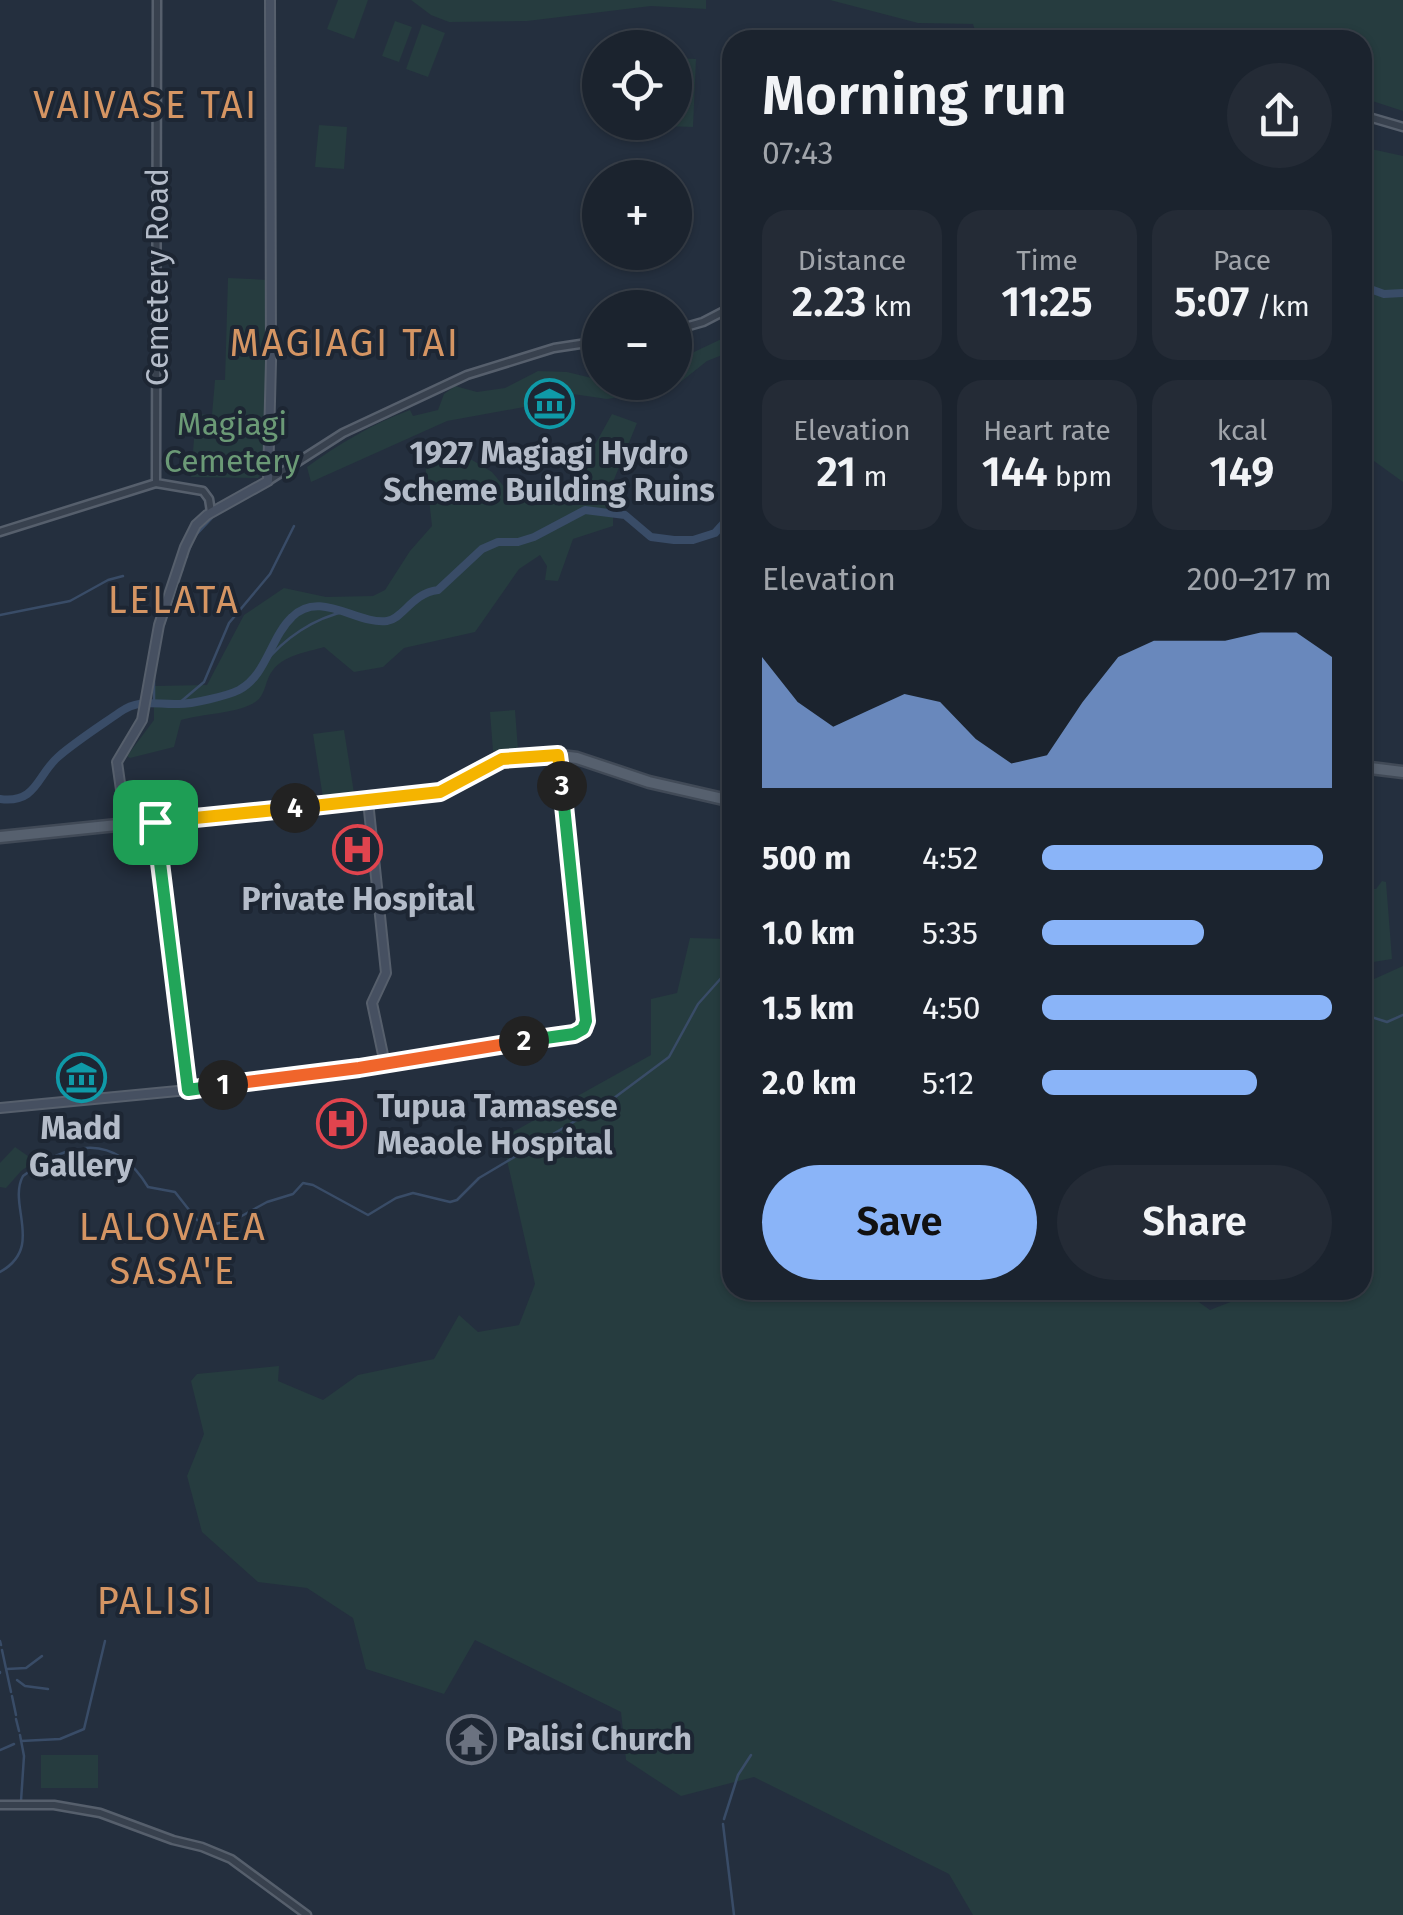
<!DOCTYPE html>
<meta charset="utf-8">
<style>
body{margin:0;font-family:"Fira Sans",sans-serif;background:#242b36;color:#f1f3f6;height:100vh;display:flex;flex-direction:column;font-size:38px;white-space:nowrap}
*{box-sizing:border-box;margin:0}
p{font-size:32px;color:#a0a4aa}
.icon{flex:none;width:55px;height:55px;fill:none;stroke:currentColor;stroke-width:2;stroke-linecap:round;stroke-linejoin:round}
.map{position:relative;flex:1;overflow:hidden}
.drawer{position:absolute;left:722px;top:30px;width:650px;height:1270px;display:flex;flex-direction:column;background:#1b232e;border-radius:30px;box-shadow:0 2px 8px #0004,0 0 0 2px #39404a}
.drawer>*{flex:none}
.tools{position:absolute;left:582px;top:30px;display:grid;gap:20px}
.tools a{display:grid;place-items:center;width:110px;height:110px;border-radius:50%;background:#1b232e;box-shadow:0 2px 8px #0004,0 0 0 2px #39404a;font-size:50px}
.pin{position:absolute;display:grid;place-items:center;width:85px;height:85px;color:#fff;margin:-42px;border-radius:20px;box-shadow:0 5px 15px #0006}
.km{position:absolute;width:50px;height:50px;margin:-25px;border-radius:50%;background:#222;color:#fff;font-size:28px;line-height:50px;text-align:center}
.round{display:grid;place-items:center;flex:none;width:105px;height:105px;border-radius:52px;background:#242b36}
.headline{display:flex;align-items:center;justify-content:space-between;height:170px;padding:0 40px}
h1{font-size:55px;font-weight:600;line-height:75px}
.figures{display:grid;grid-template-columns:repeat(3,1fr);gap:15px;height:170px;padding:10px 40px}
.figures div{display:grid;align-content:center;border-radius:25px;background:#242b36;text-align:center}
.figures b{font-size:42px;font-weight:600}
.figures small{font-size:28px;font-weight:400}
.figures p{font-size:28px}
.chart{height:280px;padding:20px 40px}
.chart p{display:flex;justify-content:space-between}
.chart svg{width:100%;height:180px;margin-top:10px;fill:#8ab4f8;opacity:.7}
.cta{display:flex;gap:20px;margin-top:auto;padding:20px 40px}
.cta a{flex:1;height:115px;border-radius:60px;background:#8ab4f8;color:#111;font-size:40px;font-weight:600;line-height:115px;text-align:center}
.cta a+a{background:#242b36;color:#f1f3f6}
ul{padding:0 40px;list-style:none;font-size:32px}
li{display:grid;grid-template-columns:160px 120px 1fr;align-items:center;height:75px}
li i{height:25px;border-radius:12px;background:#8ab4f8}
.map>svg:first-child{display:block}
</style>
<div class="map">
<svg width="1403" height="1915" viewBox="0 0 1403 1915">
<rect width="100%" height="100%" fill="#242f3e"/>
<g fill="#263c3f">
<polygon points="338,0 368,0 354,39 327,29"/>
<polygon points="411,0 706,0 706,9 651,6 527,21 449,22 431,15"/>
<polygon points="830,0 1403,0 1403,111 1363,98 1362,40 978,40 973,24 918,23"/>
<polygon points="395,21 412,27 399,62 382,56"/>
<polygon points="422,24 445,33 428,77 406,69"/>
<polygon points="675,58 696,59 693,127 662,126 662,123 675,122"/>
<polygon points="319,125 347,127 344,169 315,167"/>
<polygon points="1362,147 1403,156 1403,482 1363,453"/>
<polygon points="228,278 269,280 267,468 258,478 191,477 196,414 212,415 215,380 225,380"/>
<path d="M732,334v17l-25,10 -29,23 -32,9 -39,6 -48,-7 -24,13 -88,16 -136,61 -4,-15c32,-23 65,-43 103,-57l3,6 25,-6 6,-16 11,-8 22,6 28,-4 33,-17 29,1 33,8v2h75v-21z"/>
<path d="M612,414l25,9 -24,59v44l-40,13 -15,42 -13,-1 2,-14 -7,-11 -21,14 -44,63 -71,16 -21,19 -29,5 -30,-25c-16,5 -40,8 -51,23 -7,8 -7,21 -14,29 -16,15 -56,14 -78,21l-7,27 -44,11 -3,-2 27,-36v-34l53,-1 37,-70 40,-27 42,9 47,-1 12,-6 25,-39 22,-25 -8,-72 23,-9 45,27 23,28 57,-14z"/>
<polygon points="515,710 518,750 493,751 490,712"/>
<polygon points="344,730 354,793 323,798 313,734"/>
<polygon points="1382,881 1386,882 1392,959 1367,963 1363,960 1363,888 1376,889"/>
<polygon points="732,935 732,1290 1182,1290 1210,1310 1261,1290 1362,1290 1363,984 1403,966 1403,1915 973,1915 949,1874 754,1777 681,1796 626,1760 621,1712 475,1640 444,1694 366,1669 353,1618 307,1588 258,1582 202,1532 187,1476 204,1434 191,1381 197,1374 279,1366 278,1381 323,1400 358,1375 434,1359 459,1315 478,1332 519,1325 535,1284 502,1138 651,1055 651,999 677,993 690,938 728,939"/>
<polygon points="15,1147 35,1161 21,1171 6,1188 0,1187 0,1163"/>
<rect x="41" y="1755" width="57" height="33"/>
</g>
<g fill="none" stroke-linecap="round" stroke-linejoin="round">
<g stroke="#394c67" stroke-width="2.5">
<polyline points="216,515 217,514"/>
<polyline points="196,535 212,518"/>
<polyline points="189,550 192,542"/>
<polyline points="187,557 187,556"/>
<polyline points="182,571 183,566"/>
<polyline points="180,576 180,575"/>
<polyline points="173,598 178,582"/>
<polyline points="0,615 70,601 108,580 123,576"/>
<polyline points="161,634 171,602"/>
<path d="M263,665c21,-27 51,-47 84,-54"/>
<polyline points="154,702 154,674"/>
<polyline points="178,704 204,682 229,623 270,574 294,526"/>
<polyline points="1362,1014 1387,1022 1403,1015"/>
<path d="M0,1272c45,-25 7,-67 23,-96 46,-35 92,-44 125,11l27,5 22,28 15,5 26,-7 29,-16 26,-8 10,-11 10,2 55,30 28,-17 17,-5 37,9 7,-2 22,-22 135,-80 55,-41 29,-53 25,-28 9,-4"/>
<polyline points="0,1641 1,1645"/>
<polyline points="2,1650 11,1692"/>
<polyline points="7,1669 26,1668 42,1656"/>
<polyline points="0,1673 0,1672"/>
<polyline points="17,1680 25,1686 48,1689"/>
<polyline points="12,1696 16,1715"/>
<polyline points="16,1719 19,1731"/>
<polyline points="20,1735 24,1756 21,1801"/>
<polyline points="21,1741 60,1739 84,1729 105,1641"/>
<polyline points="0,1750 14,1744"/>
<polyline points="724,1819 738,1775 751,1755"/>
<polyline points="723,1824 734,1915"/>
</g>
<g stroke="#394c67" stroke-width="8">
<polyline points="1362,286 1384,294 1403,293"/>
<path d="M0,799c37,5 37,-24 58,-42 17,-15 42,-31 62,-45 20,-14 36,-7 59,-8 13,0 48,-8 60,-14 28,-15 31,-52 53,-73 28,-28 65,8 95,4 16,-2 25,-28 51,-31l44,-41 16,-7h20l16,-5 51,-27 40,5 26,22 23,3h19l22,-7 17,-19"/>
</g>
<defs>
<g id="tertiary">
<polyline points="157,0 156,483 203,491 209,499 211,512"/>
<polyline points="1362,115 1403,127"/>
<polyline points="675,330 703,322 732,307"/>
<polyline points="268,481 343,433 467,375 554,348 600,341"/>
<polyline points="0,532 156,483"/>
<polyline points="0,1805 54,1805 100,1813 173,1840 202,1847 231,1859 307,1915"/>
</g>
<g id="secondary">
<polyline points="368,801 386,973 372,1003 385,1064"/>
<polyline points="155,822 188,1090"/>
<polyline points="126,825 117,762 142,720 159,625 185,547 196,525 207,515 268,481 271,361 270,0"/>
<polyline points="0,1108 188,1090 359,1068 580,1032 586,1015 559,755"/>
</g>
<g id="primary">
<polyline points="1362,767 1403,772"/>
<polyline points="0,837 440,792 492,762 545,754 577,758 649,782 732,801"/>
</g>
</defs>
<use href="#tertiary" stroke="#565f6c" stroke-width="11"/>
<use href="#secondary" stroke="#565f6c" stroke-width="12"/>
<use href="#primary" stroke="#414a57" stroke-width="15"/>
<use href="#tertiary" stroke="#38414e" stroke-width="6"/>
<use href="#secondary" stroke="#465061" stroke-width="8"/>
<use href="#primary" stroke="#56606e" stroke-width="10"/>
</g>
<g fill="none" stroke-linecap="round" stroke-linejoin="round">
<defs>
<polyline id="split-1" points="155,822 188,1090 223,1085"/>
<polyline id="split-2" points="223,1085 359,1068 524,1041"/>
<polyline id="split-3" points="524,1041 574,1034 583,1029 586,1021 562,786"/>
<polyline id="split-4" points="295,808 440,792 502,759 558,755 562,786"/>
<polyline id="split-5" points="155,822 295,808"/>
</defs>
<use href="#split-1" stroke="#fff" stroke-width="20"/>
<use href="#split-2" stroke="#fff" stroke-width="20"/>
<use href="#split-3" stroke="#fff" stroke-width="20"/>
<use href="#split-4" stroke="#fff" stroke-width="20"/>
<use href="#split-5" stroke="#fff" stroke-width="20"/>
<use href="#split-1" stroke="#22a559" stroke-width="12"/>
<use href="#split-2" stroke="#f0652b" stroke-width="12"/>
<use href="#split-3" stroke="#22a559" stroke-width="12"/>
<use href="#split-4" stroke="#f5b400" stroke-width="12"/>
<use href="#split-5" stroke="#f5b400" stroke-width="12"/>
</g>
<defs>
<symbol id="museum-ring" viewBox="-11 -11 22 22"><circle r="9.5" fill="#1d2633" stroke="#0f9aa8" stroke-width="1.5"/><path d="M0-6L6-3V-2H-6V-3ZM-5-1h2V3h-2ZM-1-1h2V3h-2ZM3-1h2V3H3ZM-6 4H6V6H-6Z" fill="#0f9aa8"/></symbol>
<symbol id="hospital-ring" viewBox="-11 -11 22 22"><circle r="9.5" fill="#1d2633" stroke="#e0444e" stroke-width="1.5"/><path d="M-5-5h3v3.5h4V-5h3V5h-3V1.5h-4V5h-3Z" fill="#e0444e"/></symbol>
<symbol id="temple-ring" viewBox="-11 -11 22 22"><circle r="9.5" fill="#1d2633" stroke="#6b7280" stroke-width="1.5"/><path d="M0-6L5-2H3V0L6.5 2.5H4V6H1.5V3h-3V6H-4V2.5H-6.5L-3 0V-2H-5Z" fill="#6b7280"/></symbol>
</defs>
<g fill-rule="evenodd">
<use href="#museum-ring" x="522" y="376" width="55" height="55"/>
<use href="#hospital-ring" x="330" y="822" width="55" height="55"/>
<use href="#museum-ring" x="54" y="1050" width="55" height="55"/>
<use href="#hospital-ring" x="314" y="1096" width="55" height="55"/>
<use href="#temple-ring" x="444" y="1712" width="55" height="55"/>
</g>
<g text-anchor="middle" stroke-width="8" stroke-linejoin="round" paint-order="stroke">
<g font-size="32" fill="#b4bcc9" stroke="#1d2633">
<text transform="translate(157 277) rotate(-90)" y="11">Cemetery Road</text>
</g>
<g font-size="32" fill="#6b9a76" stroke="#1d2633">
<text x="232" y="435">Magiagi<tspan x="232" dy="37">Cemetery</tspan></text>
</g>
<g font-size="32" font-weight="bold" fill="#b4bcc9" stroke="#1d2633">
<text x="549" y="464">1927 Magiagi Hydro<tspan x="549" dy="37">Scheme Building Ruins</tspan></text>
<text x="358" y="910">Private Hospital</text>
<text x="377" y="1117" text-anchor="start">Tupua Tamasese<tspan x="377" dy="37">Meaole Hospital</tspan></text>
<text x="81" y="1139">Madd<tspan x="81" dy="37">Gallery</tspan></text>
<text x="506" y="1750" text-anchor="start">Palisi Church</text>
</g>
<g font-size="38" letter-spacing="2.5" fill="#d59563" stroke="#1d2633">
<text x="146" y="118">VAIVASE TAI</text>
<text x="345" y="356">MAGIAGI TAI</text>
<text x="174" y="613">LELATA</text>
<text x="173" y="1240">LALOVAEA<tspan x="173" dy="44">SASA'E</tspan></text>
<text x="156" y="1614">PALISI</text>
</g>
</g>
</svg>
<div class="tools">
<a><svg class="icon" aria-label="locate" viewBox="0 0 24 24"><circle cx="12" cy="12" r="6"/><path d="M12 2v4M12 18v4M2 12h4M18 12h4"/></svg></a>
<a>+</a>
<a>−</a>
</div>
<div class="pin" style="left:155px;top:822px;background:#1e9e55"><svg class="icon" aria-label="arrive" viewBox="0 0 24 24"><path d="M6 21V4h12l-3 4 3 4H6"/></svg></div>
<b class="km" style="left:223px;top:1085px">1</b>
<b class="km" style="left:524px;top:1041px">2</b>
<b class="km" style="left:562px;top:786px">3</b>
<b class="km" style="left:295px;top:808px">4</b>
<section class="drawer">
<div class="headline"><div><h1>Morning run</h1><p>07:43</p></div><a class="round"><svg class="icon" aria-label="share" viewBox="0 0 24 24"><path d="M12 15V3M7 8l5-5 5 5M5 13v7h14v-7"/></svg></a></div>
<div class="figures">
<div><p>Distance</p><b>2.23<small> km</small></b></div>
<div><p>Time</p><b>11:25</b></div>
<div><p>Pace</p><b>5:07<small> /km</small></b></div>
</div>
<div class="figures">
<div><p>Elevation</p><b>21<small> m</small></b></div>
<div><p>Heart rate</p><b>144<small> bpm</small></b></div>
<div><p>kcal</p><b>149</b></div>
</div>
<div class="chart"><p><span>Elevation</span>200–217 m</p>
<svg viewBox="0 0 160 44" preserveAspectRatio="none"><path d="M0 44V12L10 23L20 29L30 25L40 21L50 23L60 32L70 38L80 36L90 23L100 12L110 8L120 8L130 8L140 6L150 6L160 12V44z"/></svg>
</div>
<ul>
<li><b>500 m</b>4:52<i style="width:97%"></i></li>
<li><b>1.0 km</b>5:35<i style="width:56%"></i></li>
<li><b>1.5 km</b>4:50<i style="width:100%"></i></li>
<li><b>2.0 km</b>5:12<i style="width:74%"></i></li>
</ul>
<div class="cta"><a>Save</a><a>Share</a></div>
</section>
</div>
